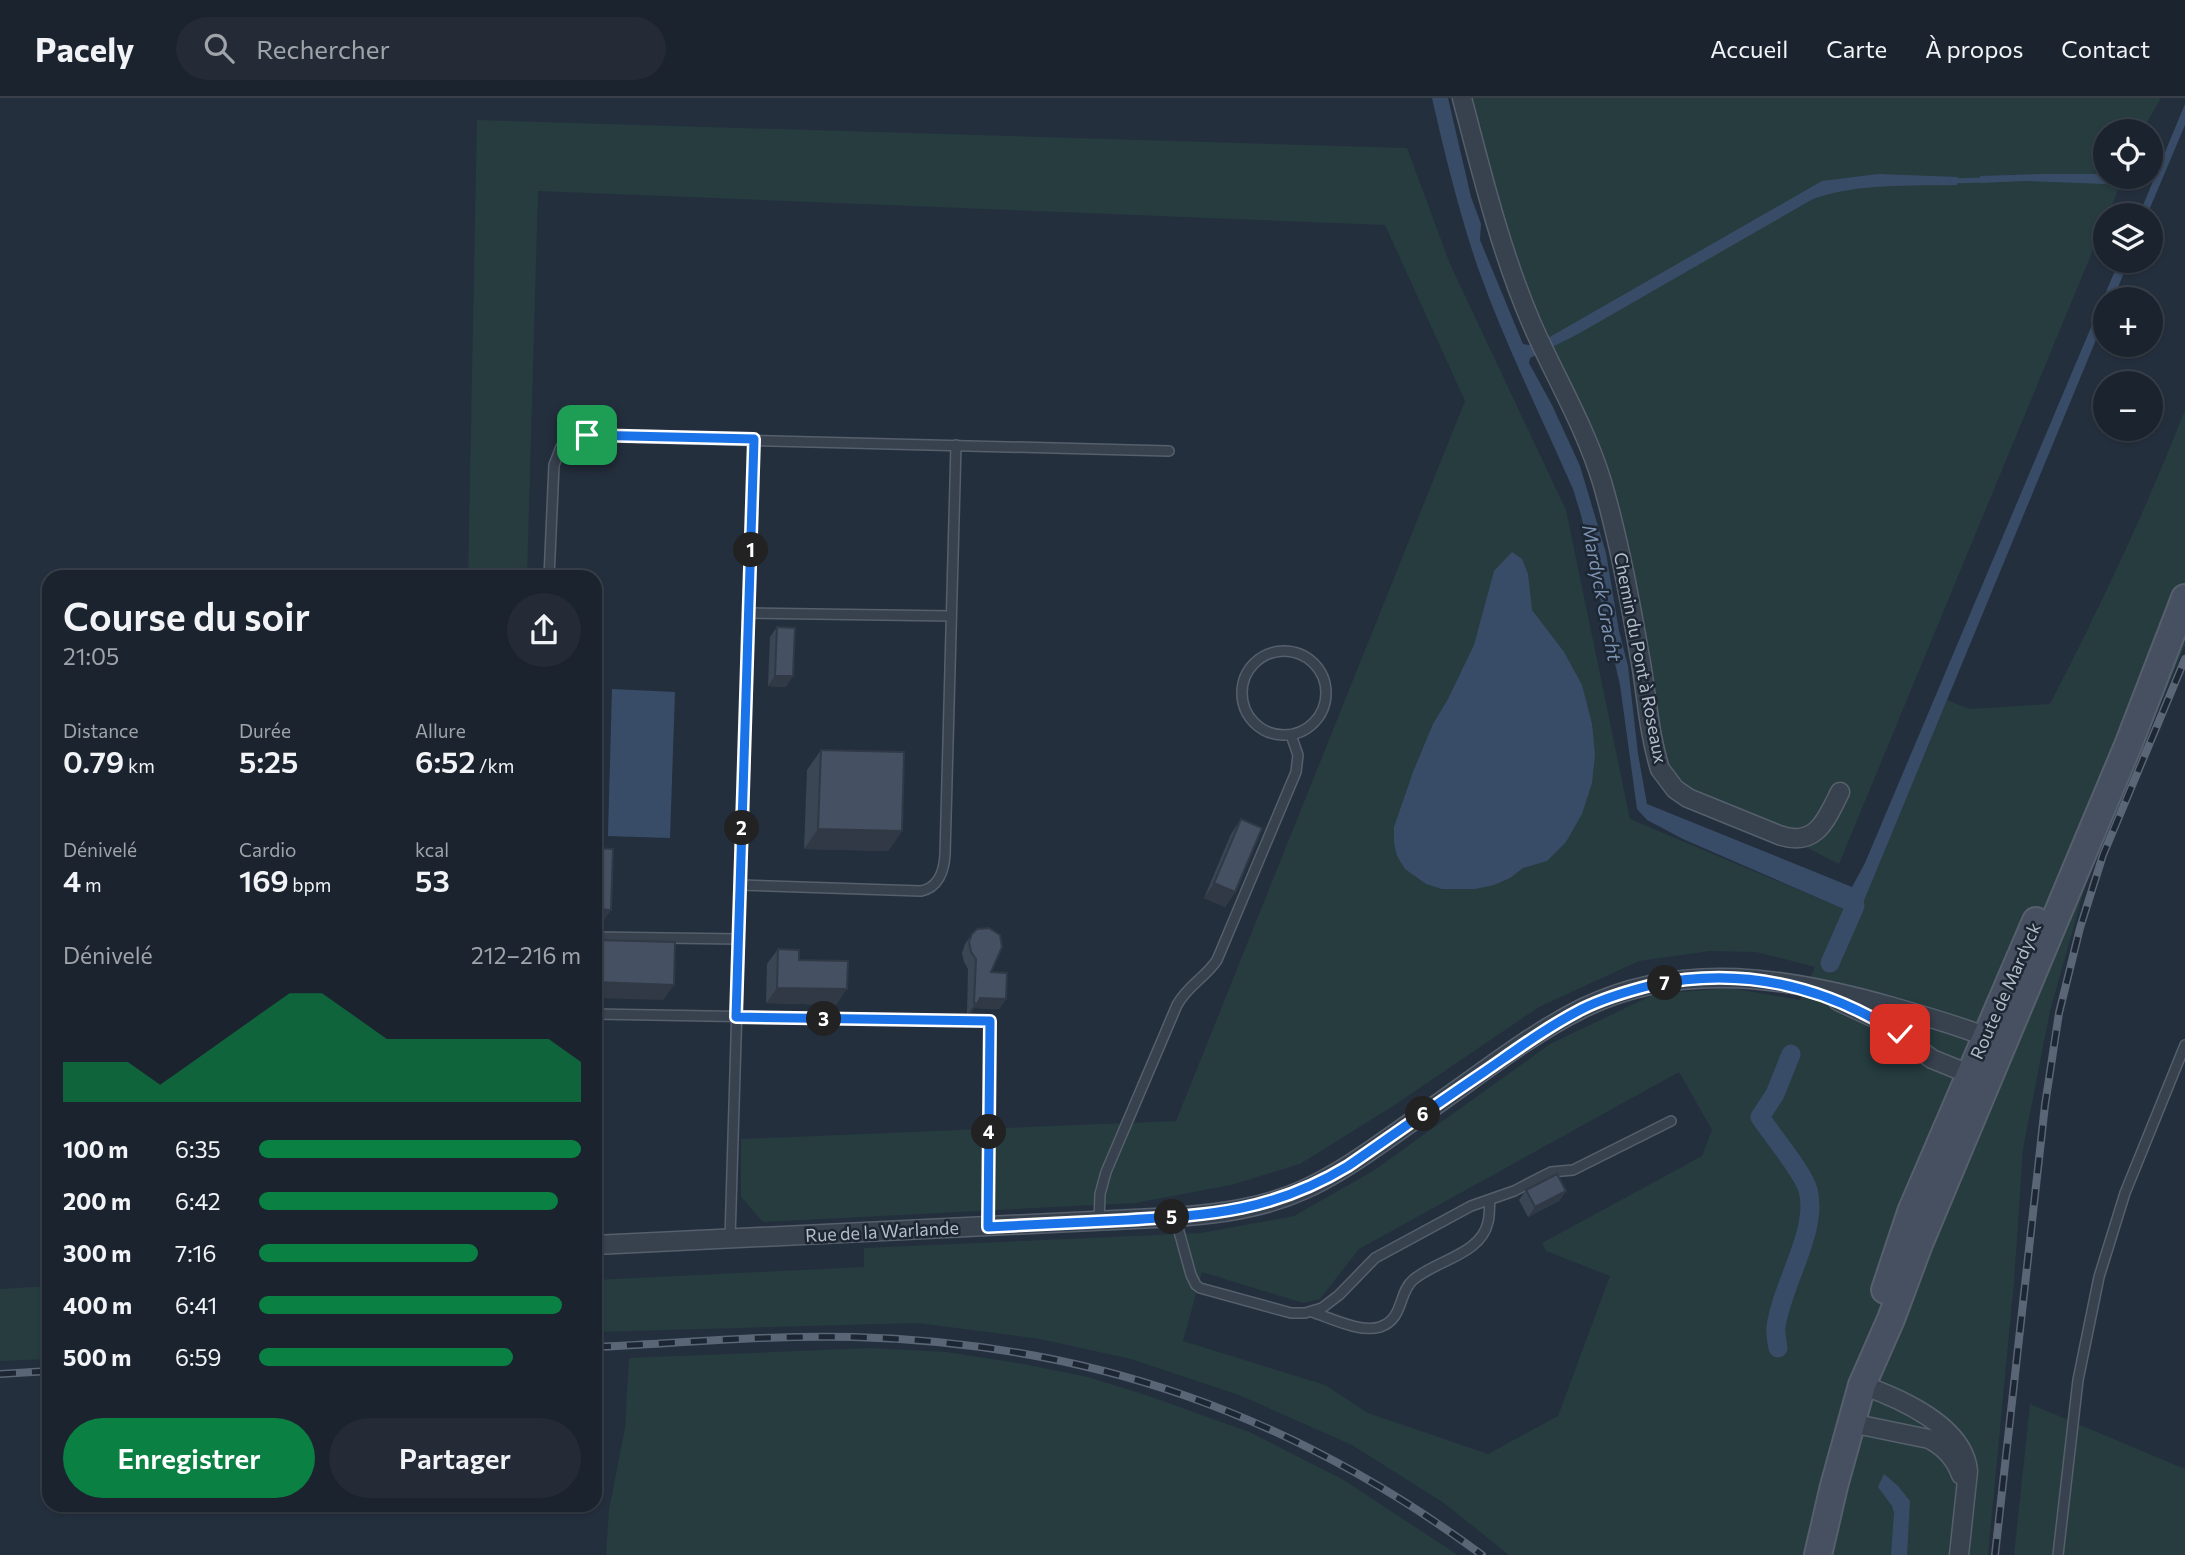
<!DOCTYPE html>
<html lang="fr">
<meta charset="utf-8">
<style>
body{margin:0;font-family:Commissioner,sans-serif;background:#242b36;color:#f1f3f6;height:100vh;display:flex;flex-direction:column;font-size:26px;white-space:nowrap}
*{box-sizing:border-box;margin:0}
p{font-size:23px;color:#a0a4aa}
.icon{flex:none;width:38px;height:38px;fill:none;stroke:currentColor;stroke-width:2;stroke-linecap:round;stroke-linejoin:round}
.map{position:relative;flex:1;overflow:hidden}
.details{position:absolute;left:42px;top:472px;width:560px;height:942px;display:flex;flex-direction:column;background:#1b232e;border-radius:21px;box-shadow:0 2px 5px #0004,0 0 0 2px #39404a}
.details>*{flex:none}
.controls{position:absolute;left:2093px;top:21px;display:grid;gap:14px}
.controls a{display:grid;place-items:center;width:70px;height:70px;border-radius:50%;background:#1b232e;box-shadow:0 2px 5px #0004,0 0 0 2px #39404a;font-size:35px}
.pin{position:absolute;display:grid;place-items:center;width:60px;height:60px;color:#fff;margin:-30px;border-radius:14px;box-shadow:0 4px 10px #0006}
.km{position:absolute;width:35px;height:35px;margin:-18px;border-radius:50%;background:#222;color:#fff;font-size:19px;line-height:35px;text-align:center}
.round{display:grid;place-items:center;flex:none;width:74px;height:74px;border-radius:37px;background:#242b36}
.overview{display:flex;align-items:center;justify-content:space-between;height:119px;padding:0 21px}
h1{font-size:38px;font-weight:600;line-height:52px}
.stats{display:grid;grid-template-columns:repeat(3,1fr);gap:10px;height:119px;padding:7px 21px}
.stats div{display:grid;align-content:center}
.stats b{font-size:30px;font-weight:600}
.stats small{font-size:19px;font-weight:400}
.stats p{font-size:19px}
.chart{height:196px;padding:14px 21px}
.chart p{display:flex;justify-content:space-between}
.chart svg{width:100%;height:126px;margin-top:7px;fill:#0b8043;opacity:.7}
.cta{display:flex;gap:14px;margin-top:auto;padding:14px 21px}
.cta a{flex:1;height:80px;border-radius:42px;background:#0b8043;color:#fff;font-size:28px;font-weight:600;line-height:80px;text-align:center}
.cta a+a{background:#242b36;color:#f1f3f6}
ul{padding:0 21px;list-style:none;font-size:23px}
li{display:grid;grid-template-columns:112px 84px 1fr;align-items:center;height:52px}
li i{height:18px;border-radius:9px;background:#0b8043}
header{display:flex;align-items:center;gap:42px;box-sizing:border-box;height:98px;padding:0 35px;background:#1b232e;border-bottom:2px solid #39404a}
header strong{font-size:33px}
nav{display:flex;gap:38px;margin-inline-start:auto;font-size:24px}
.search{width:490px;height:63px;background:#242b36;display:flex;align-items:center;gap:18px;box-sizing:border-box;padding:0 24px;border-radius:38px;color:#a0a4aa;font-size:26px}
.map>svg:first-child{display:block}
</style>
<header>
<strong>Pacely</strong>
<div class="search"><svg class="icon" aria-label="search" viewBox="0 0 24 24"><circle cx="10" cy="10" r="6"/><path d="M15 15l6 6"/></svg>Rechercher</div>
<nav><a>Accueil</a><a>Carte</a><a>À propos</a><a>Contact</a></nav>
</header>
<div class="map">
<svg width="2185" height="1457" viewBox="0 0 2185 1457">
<rect width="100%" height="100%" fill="#242f3e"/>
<g fill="#263c3f" fill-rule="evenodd">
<polygon points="1469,0 2161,0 2142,33 2105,33 2105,79 2123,79 2108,117 2105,117 2105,123 1839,766 1688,689 1668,669 1637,494 1600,360 1537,218 1499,118"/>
<path d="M477,22l930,28 43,116 116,246 64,309 216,91 -14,29 6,-11 13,3 96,-231 22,9 81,-5c50,-97 95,-192 135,-294v235l-99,238 -36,128 -27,138 -9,133 -26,273h-479l-65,-52 -92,-58 -113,-50 -108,-36 -91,-20 -122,-16 -323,9v-52l269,-13v-19l337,-15 93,-17 79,-45 177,-127 105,-50 74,-6 71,12 15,-33 -59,-15 -46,-1 -71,10 -100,46 -146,99 -93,58 -69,21 -96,18 -372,19 -22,-25v-58l435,-18 289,-720 -80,-176 -847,-34 -11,386 -59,1zM1679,974l33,58 -10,26 -160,87 4,8 64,25 -52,140 -70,38 -120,-41 -43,-28 -142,-44 19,-69 101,31 17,-4 39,-50z"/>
<polygon points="49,1188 49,1261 0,1263 0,1191"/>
<polygon points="870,1250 947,1254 1023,1266 1088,1279 1149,1298 1249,1334 1342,1381 1458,1457 606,1457 609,1412 625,1330 629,1260"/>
<polygon points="2030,1306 2185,1371 2185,1457 2014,1457"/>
</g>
<g fill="#394c67">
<path d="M1432,0h16l23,99 10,27 -1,16 43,104 6,1 19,-7 274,-157 56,-7 80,3 -1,8c-48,1 -98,-2 -144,14l-235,135 -48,24 -1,5 23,42 28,61 26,87 13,78 9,35 10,88 9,50 205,83 13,-24 254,-602h10l-16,38h-8v19l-254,614 -13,-4 8,-18 -163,-71 -36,-19 -10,-11 -17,-124 -39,-170 -8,-26c-32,-73 -68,-145 -95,-221 -19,-56 -33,-113 -46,-170z"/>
<polygon points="2185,6 2185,27 2147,117 2139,117"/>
<polygon points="2043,76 2105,76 2107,79 2106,86 2025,83 1980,85 1980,78"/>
<polygon points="1512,454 1522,461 1528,476 1532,512 1564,554 1582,587 1592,626 1595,657 1592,685 1582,716 1566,744 1547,763 1523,770 1510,780 1494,787 1475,791 1442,791 1426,786 1405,771 1397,758 1394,745 1394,729 1413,674 1433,626 1448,601 1474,547 1494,473"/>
<polygon points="612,591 675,594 670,740 608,738"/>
<polygon points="1884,1376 1898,1388 1910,1403 1907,1457 1891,1457 1894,1415 1892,1408 1878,1389"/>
</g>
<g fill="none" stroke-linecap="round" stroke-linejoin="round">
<polyline stroke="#394c67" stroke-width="5" points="1950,83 1986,82"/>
<g stroke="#394c67" stroke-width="19">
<polyline points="1830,865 1855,808"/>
<path d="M1778,1250c-1,-7 -3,-14 -2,-21 5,-41 43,-97 32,-137 -5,-18 -37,-56 -48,-73l15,-23 16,-40"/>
</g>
<defs>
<g id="lane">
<polyline points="549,480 554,367 561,349 567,343 579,338 1169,353"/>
<polyline points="750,515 951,518"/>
<circle cx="1284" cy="595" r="42"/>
<path d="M740,787l181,6c17,-3 23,-20 24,-36l11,-410"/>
<polyline points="595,839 738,841"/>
<polyline points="595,916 990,923 988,1129"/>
<polyline points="1175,1119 1191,1177 1196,1187 1200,1190 1291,1215 1305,1215 1322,1210 1339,1197 1375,1160 1471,1108 1514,1093 1551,1074 1573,1072 1671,1023"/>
<path d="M1099,1124l1,-28 6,-22 71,-167c11,-20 29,-28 40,-45l79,-188 2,-17 -7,-20"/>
<polyline points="730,1141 754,341"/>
<path d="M1312,1214c19,6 48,21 68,15 24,-8 18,-34 33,-47 23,-20 68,-25 75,-58 2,-7 1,-15 2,-22"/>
<polyline points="2058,1457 2078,1282 2099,1179 2125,1095 2185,947"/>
</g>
<g id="street">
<path d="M1462,0c20,76 38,151 69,224 23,53 54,104 71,160 18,62 29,124 40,187 5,33 8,68 18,100l15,20 13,9 91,37c37,13 47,-15 61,-43"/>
<polyline points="1838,903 1879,922 1932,961 1979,980"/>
<path d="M595,1147l580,-28c44,-3 88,-9 128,-27 42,-19 79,-48 117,-74 53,-36 105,-79 163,-108 100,-49 208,-30 310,-1 34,10 68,19 101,33"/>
<path d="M1862,1287c37,13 102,41 106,86l-9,84"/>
<path d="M1851,1325l78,16c16,8 26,19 32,36"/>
</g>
<g id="secondary">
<polyline points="1885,1192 1911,1114 2036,823"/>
<polyline points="1818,1457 1834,1388 1862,1287 1891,1221 1919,1146 2129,645 2185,500"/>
</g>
</defs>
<use href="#lane" stroke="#565f6c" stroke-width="12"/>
<use href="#street" stroke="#565f6c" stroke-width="21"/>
<use href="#secondary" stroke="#565f6c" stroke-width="30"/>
<use href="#lane" stroke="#38414e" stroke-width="9"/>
<use href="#street" stroke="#38414e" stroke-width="18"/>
<use href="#secondary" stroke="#465061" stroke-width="26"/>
<defs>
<g id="rail">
<path d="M595,1249c86,-4 173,-12 259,-10 236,6 439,78 628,218"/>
<polyline points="0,1276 49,1273"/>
<polyline points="1995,1457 2045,1007 2059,915 2080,830 2103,757 2185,561"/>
</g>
</defs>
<use href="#rail" stroke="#5a6575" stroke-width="8"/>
<use href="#rail" stroke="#1d2633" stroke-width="5" stroke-dasharray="16" stroke-linecap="butt"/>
</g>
<g fill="#3b4654">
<polygon points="777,529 786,589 768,588 770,539"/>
<polygon points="821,652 902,733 888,753 804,751 807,672"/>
<polygon points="1241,721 1235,794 1225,809 1204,800 1231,736"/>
<polygon points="972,836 991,874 1006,901 999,911 974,910 970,916 967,916 968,871 964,864 962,855 965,846"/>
<polygon points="778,851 799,862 836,907 766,905 767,866"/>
<polygon points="1526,1092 1566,1093 1559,1103 1528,1119 1519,1102"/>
</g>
<g fill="#303945">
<polygon points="775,578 793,578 786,589 768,588"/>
<polygon points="818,731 902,733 888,753 804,751"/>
<polygon points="1214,785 1235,794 1225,809 1204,800"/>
<polygon points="595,811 611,812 601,827 595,827"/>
<polygon points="595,884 674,887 663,902 595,900"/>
<polygon points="777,890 847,891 836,907 766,905"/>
<polygon points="980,900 1006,901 999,911 974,910 970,916 967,916"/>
<polygon points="1566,1093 1559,1103 1528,1119 1535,1109"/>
</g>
<g fill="#455162" stroke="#303945" stroke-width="2">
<polygon points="777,529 795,530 793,578 775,578"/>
<polygon points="821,652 904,654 902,733 818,731"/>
<polygon points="1241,721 1262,730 1235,794 1214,785"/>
<polygon points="595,750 613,751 611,812 595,811"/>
<polygon points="989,830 1000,837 1002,849 991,874 1007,875 1006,901 980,900 977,906 974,905 976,861 971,854 969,844 972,836 977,831"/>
<polygon points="595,842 675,844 674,887 595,884"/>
<polygon points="778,851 799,852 799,862 848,863 847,891 777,890"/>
<polygon points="1557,1076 1566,1093 1535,1109 1526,1092"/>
</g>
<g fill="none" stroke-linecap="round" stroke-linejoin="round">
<defs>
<path id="route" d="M587,337l167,4 -18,578 254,4 -2,206c47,-2 93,-5 139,-7 85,-5 147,-9 221,-54 45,-31 90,-63 136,-94 32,-22 63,-45 98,-63 22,-11 46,-18 70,-24 90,-19 171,0 248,49"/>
</defs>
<use href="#route" stroke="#fff" stroke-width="14"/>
<use href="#route" stroke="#1a73e8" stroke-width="9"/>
</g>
<g text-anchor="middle" stroke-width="5" stroke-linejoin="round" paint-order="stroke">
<g font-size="18" fill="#b4bcc9" stroke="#1d2633">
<text transform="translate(1640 560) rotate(79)" y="6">Chemin du Pont à Roseaux</text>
<text transform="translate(2006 893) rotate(-66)" y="6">Route de Mardyck</text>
<text transform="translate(882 1134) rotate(-3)" y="6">Rue de la Warlande</text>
</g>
<g font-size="19" font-style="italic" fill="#7c92b1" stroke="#1d2633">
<text transform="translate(1602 495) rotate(79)" y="7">Mardyck Gracht</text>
</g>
</g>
</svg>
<div class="controls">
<a><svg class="icon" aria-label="locate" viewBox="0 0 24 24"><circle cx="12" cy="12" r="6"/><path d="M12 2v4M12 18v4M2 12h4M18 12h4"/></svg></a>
<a><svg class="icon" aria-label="layers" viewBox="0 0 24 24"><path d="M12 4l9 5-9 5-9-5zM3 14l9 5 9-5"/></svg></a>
<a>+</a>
<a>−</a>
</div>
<div class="pin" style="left:587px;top:337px;background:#1e9e55"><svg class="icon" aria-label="arrive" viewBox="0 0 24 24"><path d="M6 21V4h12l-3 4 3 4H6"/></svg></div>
<div class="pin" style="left:1900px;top:936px;background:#d93025"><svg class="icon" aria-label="check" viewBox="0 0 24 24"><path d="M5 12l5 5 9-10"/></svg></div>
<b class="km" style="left:751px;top:452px">1</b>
<b class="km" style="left:742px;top:730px">2</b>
<b class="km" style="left:824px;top:921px">3</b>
<b class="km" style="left:989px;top:1034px">4</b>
<b class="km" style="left:1172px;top:1119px">5</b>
<b class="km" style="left:1423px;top:1016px">6</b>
<b class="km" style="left:1665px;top:885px">7</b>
<section class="details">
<div class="overview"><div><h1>Course du soir</h1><p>21:05</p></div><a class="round"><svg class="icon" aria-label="share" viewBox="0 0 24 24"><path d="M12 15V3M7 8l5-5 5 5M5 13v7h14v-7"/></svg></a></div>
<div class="stats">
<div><p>Distance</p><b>0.79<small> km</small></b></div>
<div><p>Durée</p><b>5:25</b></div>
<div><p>Allure</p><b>6:52<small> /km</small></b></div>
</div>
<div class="stats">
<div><p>Dénivelé</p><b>4<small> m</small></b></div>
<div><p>Cardio</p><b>169<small> bpm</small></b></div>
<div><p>kcal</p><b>53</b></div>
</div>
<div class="chart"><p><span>Dénivelé</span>212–216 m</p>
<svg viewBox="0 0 160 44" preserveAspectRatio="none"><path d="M0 44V30L10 30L20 30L30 38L40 30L50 22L60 14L70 6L80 6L90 14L100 22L110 22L120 22L130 22L140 22L150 22L160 30V44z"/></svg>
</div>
<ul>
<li><b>100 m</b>6:35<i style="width:100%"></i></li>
<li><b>200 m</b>6:42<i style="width:93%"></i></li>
<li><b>300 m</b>7:16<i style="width:68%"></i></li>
<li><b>400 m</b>6:41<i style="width:94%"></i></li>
<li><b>500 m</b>6:59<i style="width:79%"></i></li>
</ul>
<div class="cta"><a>Enregistrer</a><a>Partager</a></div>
</section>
</div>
